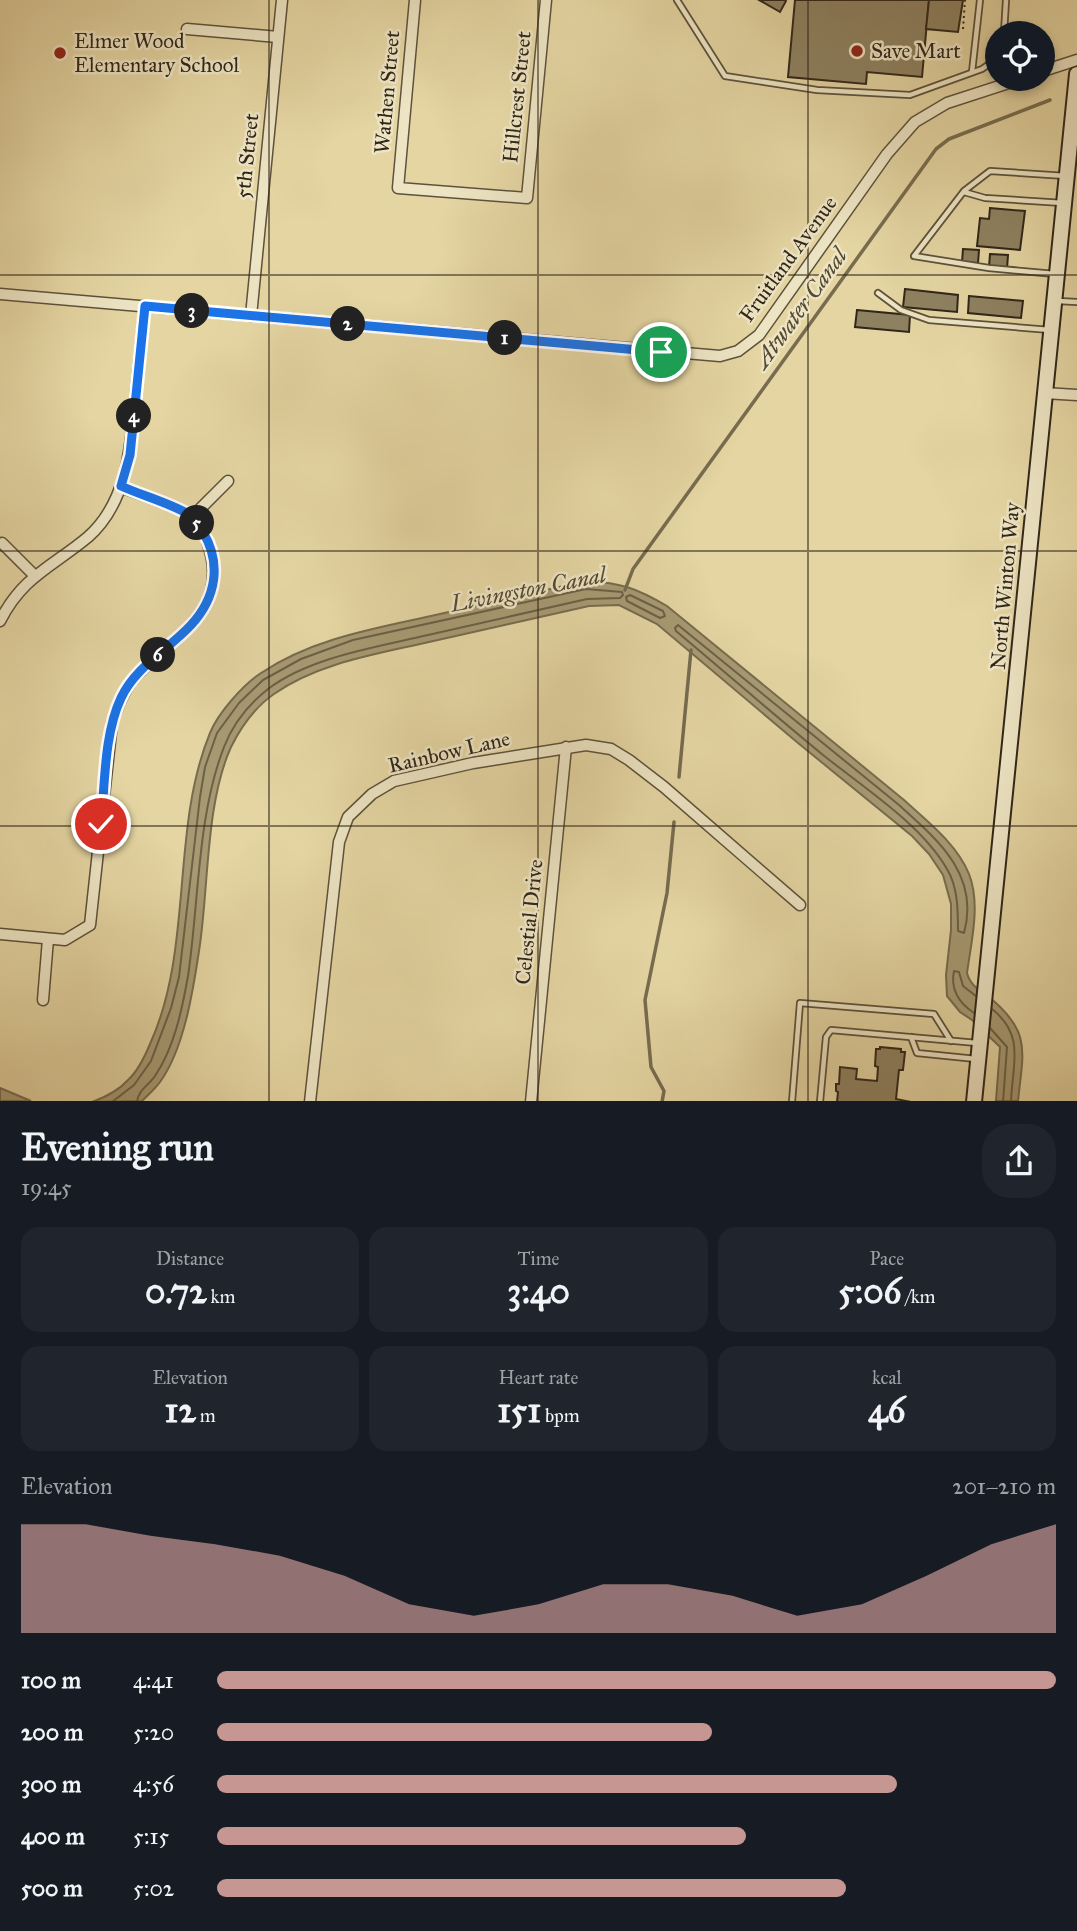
<!DOCTYPE html>
<meta charset="utf-8">
<style>
body{margin:0;font-family:"IM FELL Great Primer",serif;background:#20242c;color:#f1f3f6;height:100vh;display:flex;flex-direction:column;font-size:26px;white-space:nowrap}
*{box-sizing:border-box;margin:0}
p{font-size:23px;color:#9ea1a6}
.icon{flex:none;width:38px;height:38px;fill:none;stroke:currentColor;stroke-width:2;stroke-linecap:round;stroke-linejoin:round}
.map{position:relative;height:1101px;overflow:hidden}
.panel{display:flex;flex-direction:column;background:#171b24;flex:1}
.panel>*{flex:none}
.tools{position:absolute;left:985px;top:21px;display:grid;gap:14px}
.tools a{display:grid;place-items:center;width:70px;height:70px;border-radius:50%;background:#171b24;box-shadow:0 4px 10px #0003;font-size:35px}
.pin{position:absolute;display:grid;place-items:center;width:60px;height:60px;color:#fff;margin:-30px;border:4px solid #fff;border-radius:50%;box-shadow:0 2px 7px #0007}
.km{position:absolute;width:35px;height:35px;margin:-18px;border-radius:50%;background:#222;color:#fff;font-size:19px;line-height:35px;text-align:center}
.round{display:grid;place-items:center;flex:none;width:74px;height:74px;border-radius:28px;background:#20242c}
.overview{display:flex;align-items:center;justify-content:space-between;height:119px;padding:0 21px}
h1{font-size:38px;font-weight:800;line-height:52px}
.metrics{display:grid;grid-template-columns:repeat(3,1fr);gap:10px;height:119px;padding:7px 21px}
.metrics div{display:grid;align-content:center;border-radius:18px;background:#20242c;text-align:center}
.metrics b{font-size:35px;font-weight:800}
.metrics small{font-size:19px;font-weight:400}
.metrics p{font-size:19px}
.chart{height:196px;padding:14px 21px}
.chart p{display:flex;justify-content:space-between}
.chart svg{width:100%;height:126px;margin-top:7px;fill:#c59692;opacity:.7}
ul{padding:0 21px;list-style:none;font-size:23px}
li{display:grid;grid-template-columns:112px 84px 1fr;align-items:center;height:52px}
li i{height:18px;border-radius:9px;background:#c59692}
.map>svg:first-child{display:block}
</style>
<div class="map">
<svg width="1077" height="1102" viewBox="0 0 1077 1102">
<rect width="100%" height="100%" fill="#e4d5a2"/>
<filter id="stains"><feTurbulence type="fractalNoise" baseFrequency=".00286" numOctaves="4"/><feColorMatrix values="0 0 0 0 .2 0 0 0 0 .09 0 0 0 0 .02 0 0 0 .5 -.17"/></filter>
<radialGradient id="worn" r=".72"><stop offset=".6" stop-color="#630" stop-opacity="0"/><stop offset="1" stop-color="#630" stop-opacity=".3"/></radialGradient>
<g fill="#a79a73" stroke="#776c4f" stroke-width="2">
<path d="M586,581c36,2 50,7 81,25l237,194c23,21 53,44 65,74 12,30 2,69 -2,99 3,12 12,17 22,24 43,35 34,55 29,104h-22l4,-54 -28,-27 -12,-8 -13,-16 -1,-21 5,-45v-26l-8,-29 -14,-21 -17,-18 -114,-93 -141,-119 -38,-19 -30,1c-53,12 -107,24 -160,36 -52,12 -111,21 -155,52 -19,13 -33,33 -43,53 -26,58 -22,141 -32,204 -6,40 -15,98 -39,131 -5,7 -12,13 -18,19l-50,1c14,-5 26,-11 36,-22 10,-9 17,-24 22,-36 44,-97 20,-214 60,-311 8,-20 33,-48 51,-60 51,-34 111,-44 170,-57 52,-12 103,-23 155,-35z"/>
<polygon points="0,1088 31,1101 0,1101"/>
</g>
<g fill="none" stroke-linecap="round" stroke-linejoin="round">
<g stroke="#6c6046" stroke-width="2">
<polygon points="630,595 663,611 665,616 660,618 627,601 626,597"/>
<path d="M678,625l221,180c39,35 81,70 65,128l-6,-2c0,-20 0,-44 -11,-62 -26,-45 -84,-82 -124,-114 -50,-41 -98,-83 -147,-124l-1,-3z"/>
<path d="M992,1009c34,27 20,56 19,93"/>
<path d="M974,1013c-15,-10 -24,-23 -20,-42l5,1 4,14 13,10"/>
<polyline points="990,1028 1007,1047 1003,1102"/>
<path d="M112,1102l22,-17 17,-24 20,-53 8,-31 21,-180 5,-30 12,-34 22,-30 24,-23 38,-21 52,-19 233,-51 36,3 1,3 -3,3 -33,1c-53,12 -106,24 -159,36 -51,12 -118,22 -160,54 -19,15 -35,35 -44,58 -27,69 -25,156 -36,229 -6,34 -14,72 -33,100 -6,9 -17,14 -18,26"/>
</g>
<g stroke="#776c4f" stroke-width="3.5">
<polyline points="625,590 633,569 936,149 949,139 1050,100"/>
<polyline points="679,777 691,650"/>
<polyline points="662,1102 664,1091 651,1067 645,1000 667,893 674,822"/>
</g>
</g>
<g fill="#8e8160" stroke="#302619" stroke-width="2">
<polygon points="759,0 785,0 786,1 780,12"/>
<polygon points="795,0 929,0 922,77 867,72 866,84 788,77"/>
<polygon points="929,0 963,0 958,32 926,29"/>
<polygon points="990,208 1025,211 1020,250 977,246 980,218 989,219"/>
<polygon points="963,249 979,250 978,263 962,262"/>
<polygon points="990,254 1008,255 1007,269 989,267"/>
<polygon points="905,289 958,295 957,312 903,307"/>
<polygon points="969,296 1023,301 1021,318 968,313"/>
<polygon points="857,310 910,315 909,332 855,327"/>
<polygon points="880,1047 901,1049 901,1052 905,1052 903,1070 899,1070 896,1099 911,1102 837,1102 838,1092 836,1091 836,1084 839,1084 840,1067 857,1069 856,1079 877,1081 878,1067 875,1066 876,1049 880,1049"/>
</g>
<g fill="none" stroke-linecap="round" stroke-linejoin="round">
<defs>
<g id="service">
<polyline points="677,0 725,76 817,90 910,95 982,69 998,58"/>
<polyline points="1004,33 1006,0"/>
<polyline points="972,72 980,0"/>
<polyline points="964,192 985,198 1063,203"/>
<polyline points="1055,274 989,268 914,256 964,191 990,171 1066,176"/>
<polyline points="878,293 901,310 929,320 1050,330"/>
<polyline points="1058,301 1077,302"/>
<polyline points="911,1037 917,1053 976,1059"/>
<polyline points="792,1102 800,1003 934,1014 951,1041"/>
<polyline points="820,1102 826,1037 831,1030 977,1043"/>
</g>
<g id="minor">
<polyline points="415,0 398,188 527,198 546,0"/>
<polyline points="187,29 278,37"/>
<polyline points="1043,71 1077,60"/>
<polyline points="0,294 720,356 738,351 759,335 887,154 915,122 947,103 1021,79"/>
<polyline points="251,316 282,0"/>
<polyline points="1044,393 1077,395"/>
<polyline points="193,516 228,481"/>
<polyline points="2,543 34,575"/>
<path d="M0,621c23,-45 52,-54 88,-84 41,-36 43,-95 48,-145 3,-28 6,-57 9,-86"/>
<path d="M0,934l65,6 25,-15 22,-202c6,-17 12,-34 24,-47 39,-41 93,-64 73,-129 -2,-10 -10,-27 -19,-32 -20,-12 -47,-19 -69,-28"/>
<polyline points="43,1000 48,939"/>
<polyline points="310,1102 339,842 348,817 372,794 394,781 473,763 586,745 611,749 629,760 664,787 800,905"/>
<polyline points="531,1102 566,747"/>
</g>
<polyline id="secondary" points="974,1102 1077,74"/>
</defs>
<use href="#service" stroke="#5d523b" stroke-width="8"/>
<use href="#minor" stroke="#5d523b" stroke-width="13"/>
<use href="#secondary" stroke="#302619" stroke-width="18"/>
<polyline stroke="#302619" stroke-width="2" stroke-dasharray="2 3.5" stroke-linecap="butt" points="963,29 965,0"/>
<use href="#service" stroke="#ede4c3" stroke-width="4.5"/>
<use href="#minor" stroke="#ede4c3" stroke-width="10"/>
<use href="#secondary" stroke="#ede4c3" stroke-width="14"/>
</g>
<g fill="none" stroke-linecap="round" stroke-linejoin="round">
<defs>
<path id="route" d="M101,824c4,-40 3,-90 20,-126 14,-31 48,-49 70,-73 25,-27 31,-61 12,-93 -4,-5 -7,-13 -13,-17 -20,-12 -47,-19 -69,-29l9,-31 15,-149 516,46"/>
</defs>
<use href="#route" stroke="#fff" stroke-width="14"/>
<use href="#route" stroke="#1a73e8" stroke-width="9"/>
</g>
<path fill="none" stroke="#302619" stroke-width="2" stroke-opacity="0.55" d="M269,0v1102M538,0v1102M808,0v1102M0,275h1077M0,551h1077M0,826h1077"/>
<g fill="#8f2418" stroke="#ede4c3" stroke-width="2.5">
<circle cx="857" cy="51" r="7"/>
<circle cx="60" cy="53" r="7"/>
</g>
<g text-anchor="middle" stroke-width="5" stroke-linejoin="round" paint-order="stroke">
<g font-size="21" fill="#302619" stroke="#ede4c3" text-anchor="start">
<text x="74" y="48">Elmer Wood<tspan x="74" dy="24">Elementary School</tspan></text>
<text x="871" y="58">Save Mart</text>
</g>
<g font-size="21" fill="#302619" stroke="#ede4c3">
<text transform="translate(387 92) rotate(-85)" y="7">Wathen Street</text>
<text transform="translate(517 97) rotate(-84)" y="7">Hillcrest Street</text>
<text transform="translate(247 156) rotate(-84)" y="7">5th Street</text>
<text transform="translate(788 259) rotate(-54)" y="7">Fruitland Avenue</text>
<text transform="translate(1005 586) rotate(-85)" y="7">North Winton Way</text>
<text transform="translate(449 752) rotate(-13)" y="7">Rainbow Lane</text>
<text transform="translate(529 922) rotate(-84)" y="7">Celestial Drive</text>
</g>
<g font-size="23" font-style="italic" fill="#544934" stroke="#ede4c3">
<text transform="translate(800 308) rotate(-54)" y="8">Atwater Canal</text>
<text transform="translate(528 589) rotate(-11)" y="8">Livingston Canal</text>
</g>
</g>
<rect width="100%" height="100%" filter="url(#stains)"/>
<rect width="100%" height="100%" fill="url(#worn)"/>
</svg>
<div class="tools">
<a><svg class="icon" aria-label="locate" viewBox="0 0 24 24"><circle cx="12" cy="12" r="6"/><path d="M12 2v4M12 18v4M2 12h4M18 12h4"/></svg></a>
</div>
<div class="pin" style="left:661px;top:352px;background:#1e9e55"><svg class="icon" aria-label="arrive" viewBox="0 0 24 24"><path d="M6 21V4h12l-3 4 3 4H6"/></svg></div>
<div class="pin" style="left:101px;top:824px;background:#d93025"><svg class="icon" aria-label="check" viewBox="0 0 24 24"><path d="M5 12l5 5 9-10"/></svg></div>
<b class="km" style="left:505px;top:338px">1</b>
<b class="km" style="left:348px;top:324px">2</b>
<b class="km" style="left:192px;top:311px">3</b>
<b class="km" style="left:134px;top:416px">4</b>
<b class="km" style="left:197px;top:523px">5</b>
<b class="km" style="left:158px;top:655px">6</b>
</div>
<section class="panel">
<div class="overview"><div><h1>Evening run</h1><p>19:45</p></div><a class="round"><svg class="icon" aria-label="share" viewBox="0 0 24 24"><path d="M12 15V3M7 8l5-5 5 5M5 13v7h14v-7"/></svg></a></div>
<div class="metrics">
<div><p>Distance</p><b>0.72<small> km</small></b></div>
<div><p>Time</p><b>3:40</b></div>
<div><p>Pace</p><b>5:06<small> /km</small></b></div>
</div>
<div class="metrics">
<div><p>Elevation</p><b>12<small> m</small></b></div>
<div><p>Heart rate</p><b>151<small> bpm</small></b></div>
<div><p>kcal</p><b>46</b></div>
</div>
<div class="chart"><p><span>Elevation</span>201–210 m</p>
<svg viewBox="0 0 160 44" preserveAspectRatio="none"><path d="M0 44V6L10 6L20 10L30 13L40 17L50 24L60 34L70 38L80 34L90 27L100 27L110 31L120 38L130 34L140 24L150 13L160 6V44z"/></svg>
</div>
<ul>
<li><b>100 m</b>4:41<i style="width:100%"></i></li>
<li><b>200 m</b>5:20<i style="width:59%"></i></li>
<li><b>300 m</b>4:56<i style="width:81%"></i></li>
<li><b>400 m</b>5:15<i style="width:63%"></i></li>
<li><b>500 m</b>5:02<i style="width:75%"></i></li>
</ul>
</section>
